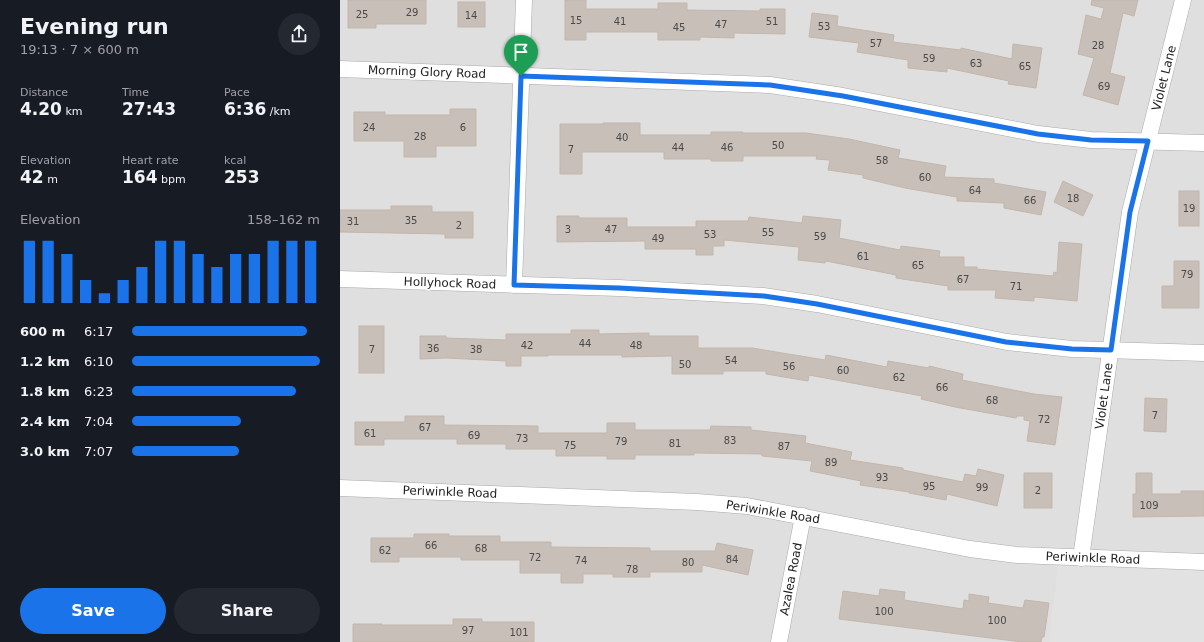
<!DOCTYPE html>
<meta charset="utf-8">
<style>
body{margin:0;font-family:"DejaVu Sans",sans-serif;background:#242831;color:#f1f3f6;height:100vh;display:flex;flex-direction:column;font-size:15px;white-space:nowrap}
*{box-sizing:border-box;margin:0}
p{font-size:13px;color:#9ea1a6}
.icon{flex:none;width:22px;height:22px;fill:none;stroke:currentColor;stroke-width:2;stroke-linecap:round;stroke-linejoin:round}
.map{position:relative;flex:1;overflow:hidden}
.drawer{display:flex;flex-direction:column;background:#171b24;width:340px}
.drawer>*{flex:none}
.pin{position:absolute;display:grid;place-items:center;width:34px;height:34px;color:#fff;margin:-41px -17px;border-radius:50% 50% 50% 0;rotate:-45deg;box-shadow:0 0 4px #0007}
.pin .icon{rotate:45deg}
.round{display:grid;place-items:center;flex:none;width:42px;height:42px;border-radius:21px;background:#242831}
.summary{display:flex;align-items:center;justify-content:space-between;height:68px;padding:0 20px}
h1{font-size:22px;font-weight:800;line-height:30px}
.metrics{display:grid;grid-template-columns:repeat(3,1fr);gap:6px;height:68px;padding:4px 20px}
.metrics div{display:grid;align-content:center}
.metrics b{font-size:17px;font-weight:800}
.metrics small{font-size:11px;font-weight:400}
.metrics p{font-size:11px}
.chart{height:112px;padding:8px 20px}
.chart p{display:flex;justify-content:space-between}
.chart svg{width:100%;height:72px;margin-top:4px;stroke:#1a73e8;stroke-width:6}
.primary-button{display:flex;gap:8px;margin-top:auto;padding:8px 20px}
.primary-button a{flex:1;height:46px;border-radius:24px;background:#1a73e8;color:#fff;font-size:16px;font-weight:800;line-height:46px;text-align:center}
.primary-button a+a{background:#242831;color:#f1f3f6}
ul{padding:0 20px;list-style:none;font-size:13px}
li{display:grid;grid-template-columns:64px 48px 1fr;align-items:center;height:30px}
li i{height:10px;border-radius:5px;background:#1a73e8}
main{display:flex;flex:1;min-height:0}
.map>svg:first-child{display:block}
</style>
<main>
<section class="drawer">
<div class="summary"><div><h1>Evening run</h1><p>19:13 · 7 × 600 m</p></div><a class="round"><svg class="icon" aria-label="share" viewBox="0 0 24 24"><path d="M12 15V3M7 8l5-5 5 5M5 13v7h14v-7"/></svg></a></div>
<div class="metrics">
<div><p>Distance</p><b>4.20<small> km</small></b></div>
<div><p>Time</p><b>27:43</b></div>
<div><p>Pace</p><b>6:36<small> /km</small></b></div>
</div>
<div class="metrics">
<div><p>Elevation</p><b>42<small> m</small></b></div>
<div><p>Heart rate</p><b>164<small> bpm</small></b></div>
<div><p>kcal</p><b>253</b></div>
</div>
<div class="chart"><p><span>Elevation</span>158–162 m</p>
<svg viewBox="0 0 160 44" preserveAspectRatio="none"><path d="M5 44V6M15 44V6M25 44V14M35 44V30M45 44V38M55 44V30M65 44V22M75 44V6M85 44V6M95 44V14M105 44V22M115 44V14M125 44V14M135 44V6M145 44V6M155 44V6"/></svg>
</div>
<ul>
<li><b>600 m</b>6:17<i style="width:93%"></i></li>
<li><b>1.2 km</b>6:10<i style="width:100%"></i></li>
<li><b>1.8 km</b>6:23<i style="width:87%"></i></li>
<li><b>2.4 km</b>7:04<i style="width:58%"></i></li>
<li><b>3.0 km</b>7:07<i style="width:57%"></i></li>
</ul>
<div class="primary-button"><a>Save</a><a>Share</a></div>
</section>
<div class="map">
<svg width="864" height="642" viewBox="0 0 864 642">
<rect width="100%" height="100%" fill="#f2efe9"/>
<rect fill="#e0dfdf" x="0" y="0" width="864" height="642"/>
<polygon fill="#e2e2e2" points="719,557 864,562 864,642 709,642"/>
<g fill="#c7bfb8" stroke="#c4b6ab">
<polygon points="8,0 86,0 86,24 36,24 36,28 8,28"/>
<polygon points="225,0 246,0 246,9 318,9 318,3 347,3 347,10 420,11 420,9 445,9 445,34 394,33 394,38 360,37 360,40 318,40 318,32 246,32 246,40 225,40"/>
<polygon points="752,0 798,0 794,16 783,13 770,73 785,77 778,105 743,95 754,58 738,54 746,15 761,19 764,8 751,5"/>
<rect x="118" y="2" width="27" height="25"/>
<polygon points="472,13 498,16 497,26 554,35 553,42 621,50 621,48 672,59 673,44 702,48 696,88 668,84 669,81 607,68 607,72 568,68 568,60 517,52 519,43 469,37"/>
<polygon points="110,109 136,109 136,146 96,146 96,157 64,157 64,141 14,141 14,112 45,112 45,115 110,115"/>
<polygon points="263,123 300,123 300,135 371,135 371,132 403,132 403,133 466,133 509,139 560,150 558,158 606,166 604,177 654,179 654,183 706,192 701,215 664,208 664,203 617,201 617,197 565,188 523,178 523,175 488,170 490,160 476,159 477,156 403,156 403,161 371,161 371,159 324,159 324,152 242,152 242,174 220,174 220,124 263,124"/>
<polygon points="723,181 753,195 743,216 714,202"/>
<rect x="839" y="191" width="20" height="35"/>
<polygon points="51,206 92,206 92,212 133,212 133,238 105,238 105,234 0,232 0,210 51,210"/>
<polygon points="217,216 239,216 239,218 287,218 287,227 356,227 356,221 408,221 409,217 462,223 463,216 501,220 499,238 560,250 561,246 600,251 599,257 624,257 624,267 637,267 637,269 713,276 714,272 717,273 719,242 742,244 737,301 694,297 694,301 655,298 656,290 608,290 608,286 556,278 556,275 486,261 485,263 458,260 459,247 384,240 384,246 373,246 373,255 356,255 356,249 305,249 305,241 217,242"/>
<polygon points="834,261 859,261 859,308 822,308 822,286 834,286"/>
<rect x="19" y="326" width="25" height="47"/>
<polygon points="231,330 259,330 259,334 309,333 309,336 358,336 358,348 412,348 485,360 486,355 547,367 548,361 589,368 589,366 623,374 622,380 694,394 722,397 715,445 687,441 690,421 684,420 684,416 677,416 676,418 615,407 581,399 582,396 469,375 468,381 426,374 426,371 383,371 383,374 332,374 332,356 282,357 282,355 208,355 208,356 181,356 181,366 166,366 166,361 106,358 80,359 80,336 106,336 106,338 166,340 166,334 231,334"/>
<polygon points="805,398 827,399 826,432 804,431"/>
<polygon points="65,416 104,416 104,425 198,426 198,433 267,433 267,423 295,423 295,430 370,430 371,426 411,427 411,430 466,436 465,443 512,452 510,460 563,468 563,470 623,482 625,474 636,476 638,469 664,475 657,506 607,494 606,500 569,493 569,492 520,485 521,481 470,471 472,461 422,456 422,454 354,453 354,455 295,455 295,459 267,459 267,456 216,456 216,449 166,449 166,444 117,444 117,439 44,439 44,445 15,445 15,422 65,422"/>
<rect x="684" y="473" width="28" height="35"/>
<polygon points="796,473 812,473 812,494 841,494 841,491 864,491 864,516 793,517 793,494 796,494"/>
<polygon points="74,534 109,534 109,536 160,536 160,542 211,542 211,547 310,548 310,551 375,551 377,543 413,550 408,575 362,565 362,572 310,572 310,577 273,577 273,574 243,574 243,583 221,583 221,573 180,573 180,560 121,560 121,557 59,557 59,562 31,562 31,538 74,538"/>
<polygon points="540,589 565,592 564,600 623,609 624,600 629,601 629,594 649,597 648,603 683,608 685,600 709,603 704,637 702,637 701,642 682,642 499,619 503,591 539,596"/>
<polygon points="113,619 142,619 142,622 194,622 194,642 13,642 13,624 42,624 42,625 113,625"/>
</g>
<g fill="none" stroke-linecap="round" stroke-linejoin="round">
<defs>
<g id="minor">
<polyline points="0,69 430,85 503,96 698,134 751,140 864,143"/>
<polyline points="0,279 279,288 423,296 477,304 667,342 732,349 864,353"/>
<polyline points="174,285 184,0"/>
<polyline points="0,488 357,502 407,506 630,549 677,555 864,562"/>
<polyline points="741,558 790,212 843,0"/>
<polyline points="439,642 463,516"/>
</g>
</defs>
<use href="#minor" stroke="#a9a9a9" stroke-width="17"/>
<use href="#minor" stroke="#fff" stroke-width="16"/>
</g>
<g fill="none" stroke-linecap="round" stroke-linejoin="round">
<defs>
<polygon id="route" points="181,76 430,85 503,96 698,134 751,140 808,141 790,212 771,350 732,349 666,342 477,304 424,296 279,288 174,285"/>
</defs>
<use href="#route" stroke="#fff" stroke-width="8"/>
<use href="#route" stroke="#1a73e8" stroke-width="5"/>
</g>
<g text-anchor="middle" stroke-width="3.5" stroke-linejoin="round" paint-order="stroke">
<g font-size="10" fill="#4b4948">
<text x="72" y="16">29</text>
<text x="22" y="18">25</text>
<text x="131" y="19">14</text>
<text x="236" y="24">15</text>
<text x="280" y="25">41</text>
<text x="432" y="25">51</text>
<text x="381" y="28">47</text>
<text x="484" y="30">53</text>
<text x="339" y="31">45</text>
<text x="536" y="47">57</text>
<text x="758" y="49">28</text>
<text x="589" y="62">59</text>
<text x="636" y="67">63</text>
<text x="685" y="70">65</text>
<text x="764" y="90">69</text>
<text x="29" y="131">24</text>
<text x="123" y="131">6</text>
<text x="80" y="140">28</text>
<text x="282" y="141">40</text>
<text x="438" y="149">50</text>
<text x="338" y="151">44</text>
<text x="387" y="151">46</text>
<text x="231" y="153">7</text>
<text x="542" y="164">58</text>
<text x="585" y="181">60</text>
<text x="635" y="194">64</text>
<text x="733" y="202">18</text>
<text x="690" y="204">66</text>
<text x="849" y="212">19</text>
<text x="71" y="224">35</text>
<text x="13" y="225">31</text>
<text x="119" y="229">2</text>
<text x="228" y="233">3</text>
<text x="271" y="233">47</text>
<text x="428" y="236">55</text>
<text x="370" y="238">53</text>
<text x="480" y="240">59</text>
<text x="318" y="242">49</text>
<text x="523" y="260">61</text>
<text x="578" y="269">65</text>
<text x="847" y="278">79</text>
<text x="623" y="283">67</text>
<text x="676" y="290">71</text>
<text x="245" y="347">44</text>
<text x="187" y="349">42</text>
<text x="296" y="349">48</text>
<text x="93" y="352">36</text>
<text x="32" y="353">7</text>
<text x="136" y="353">38</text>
<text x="391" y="364">54</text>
<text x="345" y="368">50</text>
<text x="449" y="370">56</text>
<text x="503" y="374">60</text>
<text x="559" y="381">62</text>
<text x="602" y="391">66</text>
<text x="652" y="404">68</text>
<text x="815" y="419">7</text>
<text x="704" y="423">72</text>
<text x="85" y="431">67</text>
<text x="30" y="437">61</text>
<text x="134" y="439">69</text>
<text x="182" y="442">73</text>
<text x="390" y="444">83</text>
<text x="281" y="445">79</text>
<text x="335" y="447">81</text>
<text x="230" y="449">75</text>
<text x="444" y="450">87</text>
<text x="491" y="466">89</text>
<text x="542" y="481">93</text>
<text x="589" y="490">95</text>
<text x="642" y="491">99</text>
<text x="698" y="494">2</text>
<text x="809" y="509">109</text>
<text x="91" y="549">66</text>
<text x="141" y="552">68</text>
<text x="45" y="554">62</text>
<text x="195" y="561">72</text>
<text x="392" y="563">84</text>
<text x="241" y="564">74</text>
<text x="348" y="566">80</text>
<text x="292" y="573">78</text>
<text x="544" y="615">100</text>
<text x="657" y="624">100</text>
<text x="128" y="634">97</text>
<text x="179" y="636">101</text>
</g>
<g font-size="12" fill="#222" stroke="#fff">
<text transform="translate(87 72) rotate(2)" y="4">Morning Glory Road</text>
<text transform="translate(824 78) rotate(-76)" y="4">Violet Lane</text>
<text transform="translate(110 283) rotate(2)" y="4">Hollyhock Road</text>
<text transform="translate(764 396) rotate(-82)" y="4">Violet Lane</text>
<text transform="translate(110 492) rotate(2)" y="4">Periwinkle Road</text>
<text transform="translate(433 512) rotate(9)" y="4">Periwinkle Road</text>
<text transform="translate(753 558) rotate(2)" y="4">Periwinkle Road</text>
<text transform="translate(451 579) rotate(-79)" y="4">Azalea Road</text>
</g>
</g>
</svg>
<div class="pin" style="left:181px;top:76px;background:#1e9e55"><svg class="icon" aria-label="arrive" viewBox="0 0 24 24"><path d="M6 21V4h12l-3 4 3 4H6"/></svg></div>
</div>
</main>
